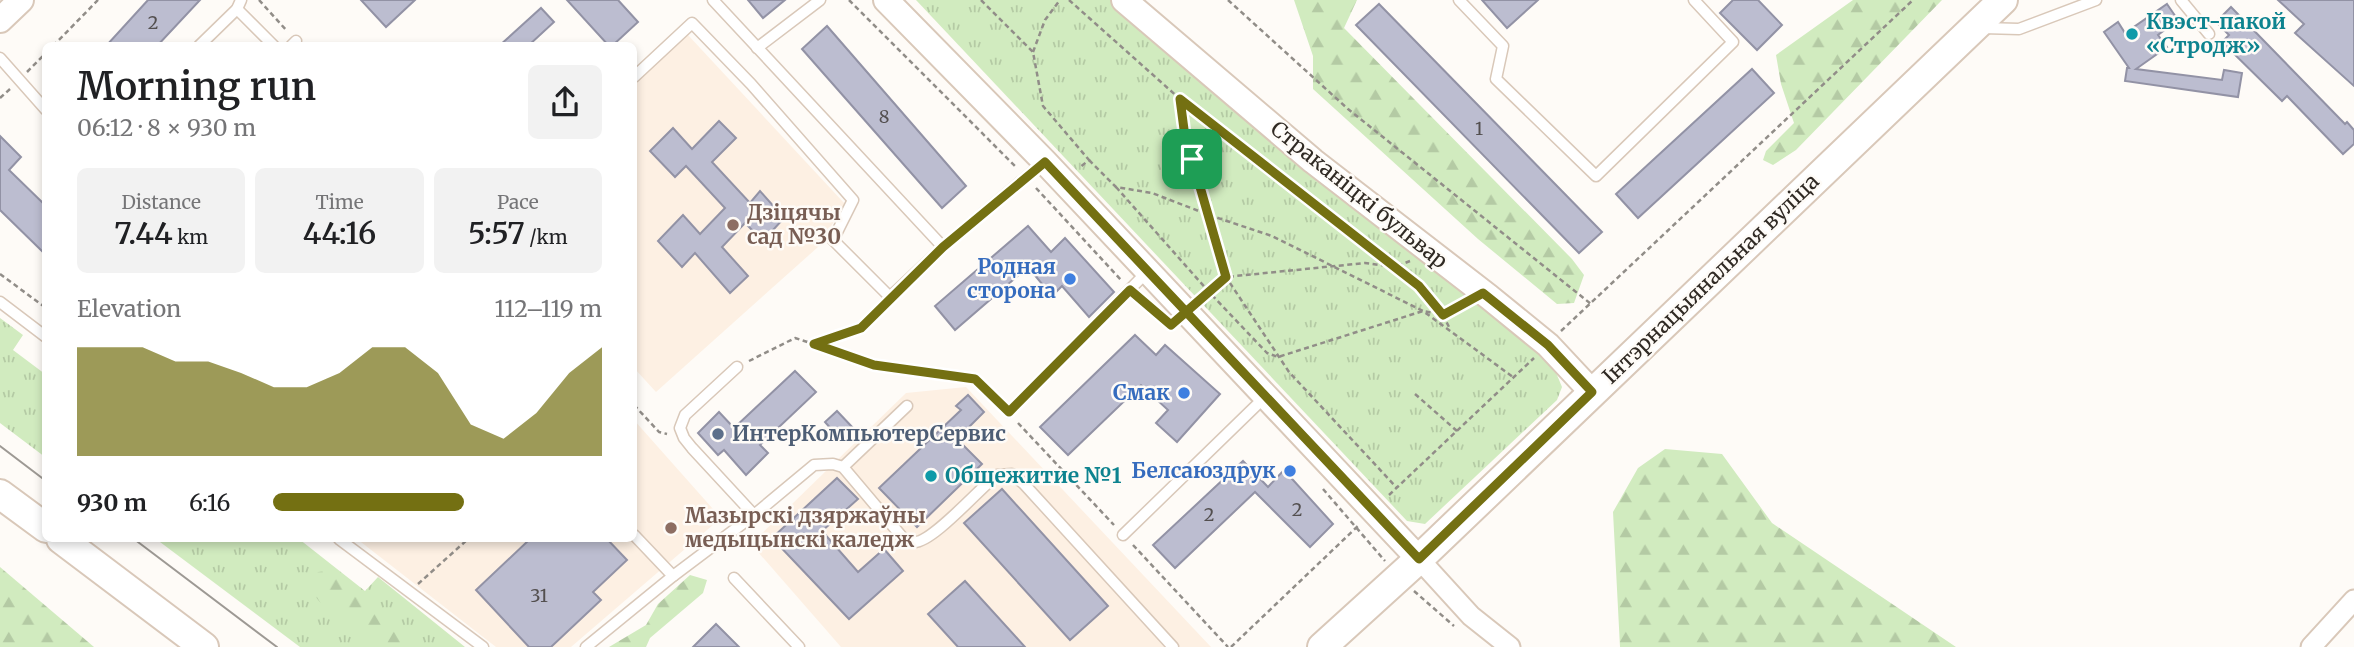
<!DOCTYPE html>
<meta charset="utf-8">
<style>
body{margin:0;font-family:Merriweather,serif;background:#f2f2f2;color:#202124;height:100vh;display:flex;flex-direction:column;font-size:26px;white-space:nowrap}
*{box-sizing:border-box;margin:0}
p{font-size:23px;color:#757577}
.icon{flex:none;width:38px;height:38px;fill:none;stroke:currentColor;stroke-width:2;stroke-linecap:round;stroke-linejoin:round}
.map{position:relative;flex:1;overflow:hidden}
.details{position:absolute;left:42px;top:42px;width:595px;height:500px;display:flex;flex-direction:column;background:#fff;border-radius:10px;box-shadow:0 4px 10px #0003}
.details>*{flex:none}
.pin{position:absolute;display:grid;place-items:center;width:60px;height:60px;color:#fff;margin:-30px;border-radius:14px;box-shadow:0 4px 10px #0006}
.round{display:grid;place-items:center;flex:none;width:74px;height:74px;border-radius:10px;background:#f2f2f2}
.headline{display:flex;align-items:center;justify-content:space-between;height:119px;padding:0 35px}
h1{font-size:38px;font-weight:600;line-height:52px}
.stats{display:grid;grid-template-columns:repeat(3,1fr);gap:10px;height:119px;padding:7px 35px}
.stats div{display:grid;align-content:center;border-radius:10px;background:#f2f2f2;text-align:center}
.stats b{font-size:30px;font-weight:600}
.stats small{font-size:19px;font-weight:400}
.stats p{font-size:19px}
.chart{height:196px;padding:14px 35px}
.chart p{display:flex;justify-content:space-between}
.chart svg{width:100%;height:126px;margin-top:7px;fill:#747012;opacity:.7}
ul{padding:0 35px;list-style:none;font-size:23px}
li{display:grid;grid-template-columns:112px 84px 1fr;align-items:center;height:52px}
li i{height:18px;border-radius:9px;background:#747012}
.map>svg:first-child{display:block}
</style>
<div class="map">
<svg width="2354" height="647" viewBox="0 0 2354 647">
<defs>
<pattern id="grass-tufts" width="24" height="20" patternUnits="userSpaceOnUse" patternTransform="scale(1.75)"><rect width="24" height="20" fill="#d1ebbf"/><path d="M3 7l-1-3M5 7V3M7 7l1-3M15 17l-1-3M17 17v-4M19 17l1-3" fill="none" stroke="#b4caa4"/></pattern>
<pattern id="forest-firs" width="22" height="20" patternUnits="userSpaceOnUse" patternTransform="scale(1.75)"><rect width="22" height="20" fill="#d1ebbf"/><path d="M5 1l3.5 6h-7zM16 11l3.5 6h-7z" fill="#b4caa4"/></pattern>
</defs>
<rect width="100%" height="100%" fill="#fefbf7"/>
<g fill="#fdf0e3">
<polygon points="688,35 845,204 818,247 656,392 634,368 634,85"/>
<polygon points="966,387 1211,647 841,647 751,544 906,393"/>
<polygon points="634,420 721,518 571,647 496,647 357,539 634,539"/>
</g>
<g fill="url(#grass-tufts)">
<polygon points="916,0 1110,0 1552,363 1562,387 1557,400 1425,524 1407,521"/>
<polygon points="0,318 23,335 13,350 45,374 45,457 0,423"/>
<polygon points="156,539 299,539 365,591 378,577 465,647 300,647"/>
</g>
<g fill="url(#forest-firs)">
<polygon points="1294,0 1357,0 1344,28 1572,259 1584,275 1574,303 1557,304 1478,239 1313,89 1313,56"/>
<polygon points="1853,0 1942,0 1796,150 1773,165 1763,160 1766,151 1794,123 1781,84 1776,55"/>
<polygon points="1665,449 1722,454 1772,523 1956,647 1620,647 1613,512 1638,468"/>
<polygon points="0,567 94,647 0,647"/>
<path d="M327,571l96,76h-41c-11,-10 -22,-23 -34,-30 -21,-12 -34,-9 -36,-37l6,-8z"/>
<polygon points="690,575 707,580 703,593 650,638 646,647 609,647 646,625 658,604"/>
</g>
<g fill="#bcbdd0" stroke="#9292a5" stroke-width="2">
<polygon points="148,0 200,0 157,46 106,46"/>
<polygon points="361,0 415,0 386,27"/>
<polygon points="567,0 618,0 638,22 612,46 609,46"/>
<polygon points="748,0 785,0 763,18"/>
<polygon points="1482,0 1538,0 1507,28"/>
<polygon points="1733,0 1758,0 1782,25 1757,50 1720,13"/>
<polygon points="2278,0 2354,0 2354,86 2295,33 2304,24"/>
<polygon points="1379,4 1602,232 1579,253 1356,25"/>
<polygon points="2167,4 2178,20 2158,35 2167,47 2136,69 2222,80 2224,70 2242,73 2238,97 2125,81 2127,68 2129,68 2104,32 2118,22 2125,33"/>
<polygon points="2231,7 2345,124 2347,122 2354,130 2354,144 2343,154 2287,96 2282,101 2222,42 2229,35 2216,22"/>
<polygon points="541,8 554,22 528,46 499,46"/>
<polygon points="827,26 966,186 942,208 802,49"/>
<polygon points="1752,69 1774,93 1638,218 1616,194"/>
<polygon points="719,121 736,138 712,162 750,203 760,191 784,218 763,241 745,223 722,247 748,276 730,293 695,253 682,267 658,241 683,215 700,234 725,208 686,166 675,177 650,151 673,128 692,149"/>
<polygon points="0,136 21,157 9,170 46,206 46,255 0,210"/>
<polygon points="1028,226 1051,252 1065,238 1114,292 1089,317 1062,286 1052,296 1028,267 955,330 935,306"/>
<polygon points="1135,335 1156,355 1165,345 1220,394 1177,442 1156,423 1168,410 1141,385 1068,455 1040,427"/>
<polygon points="795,371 816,392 760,445 768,453 746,475 724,450 718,455 698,433 719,412 734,428"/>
<polygon points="968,395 984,412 957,439 982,464 917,527 879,488 961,410 956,406"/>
<polygon points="837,411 854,429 841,440 825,422"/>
<polygon points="1243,461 1268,487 1284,470 1333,524 1310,547 1255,492 1175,568 1153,545"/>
<polygon points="837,478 858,499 822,531 858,572 884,549 903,571 849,619 772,538"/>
<polygon points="1002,489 1108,606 1070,640 964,523"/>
<polygon points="530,539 607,539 627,560 593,592 601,600 551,647 529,647 476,590"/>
<polygon points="965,581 1025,647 958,647 928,614"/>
<polygon points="716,624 739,647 693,647"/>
</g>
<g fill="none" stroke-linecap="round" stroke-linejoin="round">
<defs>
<g id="service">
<polyline points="713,0 943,247 1043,163"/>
<polyline points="1459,0 1503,46 1496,79 1596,176 1733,42 1694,0"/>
<polyline points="2181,0 2209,34"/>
<polyline points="237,9 274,46"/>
<polyline points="1983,28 2019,29 2096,0"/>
<polyline points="199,46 237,9 241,0"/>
<polyline points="291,46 296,41"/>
<polyline points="757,48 820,0"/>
<polyline points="0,58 46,110"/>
<polyline points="634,77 692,23 751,84 853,200 833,240 890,297 943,247"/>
<polyline points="0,302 46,337"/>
<path d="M737,367l-52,48 -5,13 4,10 8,10 62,67 60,-50 19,-1 10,3 60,71c4,1 7,4 11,4 17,2 67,-55 83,-67l15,-1 12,10 149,163"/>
<polyline points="1009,412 1148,271"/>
<polyline points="843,467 907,406"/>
<polyline points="634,535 673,576"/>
<polyline points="1123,535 1266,396"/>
<polyline points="339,539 483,647"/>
<polyline points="734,578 799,647"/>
<polyline points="586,647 673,576 754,515"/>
</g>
<g id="minor">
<polyline points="1419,559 1471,616 1510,647"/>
<polyline points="2311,647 2354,600"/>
</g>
<g id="tertiary">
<polyline points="886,0 1045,162 1419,559"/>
<polyline points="1124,0 1313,161 1489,297 1548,345 1592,392"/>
<polyline points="0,20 21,0"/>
</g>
<g id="secondary">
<polyline points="0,494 46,528"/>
<polyline points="61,539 204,647"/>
<polyline points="1322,647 1419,559 2003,0"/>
</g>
</defs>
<use href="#service" stroke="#d9c8b9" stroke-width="13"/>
<use href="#minor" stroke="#d9c8b9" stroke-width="23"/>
<use href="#tertiary" stroke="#d9c8b9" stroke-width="28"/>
<use href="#secondary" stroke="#d9c8b9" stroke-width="32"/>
<g stroke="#918d88" stroke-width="2.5" stroke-dasharray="5 3.5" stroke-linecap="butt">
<polyline points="259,0 287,31"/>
<polyline points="849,0 1017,168"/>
<polyline points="981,0 1033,52 1043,106 1089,160 1079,168"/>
<polyline points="1069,0 1180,99 1185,137 1226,277 1289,372 1397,488"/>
<polyline points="1228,0 1348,109 1591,304"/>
<polyline points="53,46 98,0"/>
<polyline points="1033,52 1045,20 1060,0"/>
<polyline points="27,72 46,53"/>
<polyline points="0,98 10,89"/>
<polyline points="1181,99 1419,286 1443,315 1449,327"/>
<polyline points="1089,160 1116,187 1152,193 1209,215 1272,236 1423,311 1513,377"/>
<polyline points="1116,187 1209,292 1267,353 1278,357 1423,311 1443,315 1465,303"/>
<polyline points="1036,188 1122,281"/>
<polyline points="0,274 46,308"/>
<polyline points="1139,298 1158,314"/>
<polyline points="1203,298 1226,277 1365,263 1395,267 1410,261"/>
<polyline points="1561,331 1913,0"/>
<polyline points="815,344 861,328 881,307"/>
<polyline points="749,361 795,338 875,364 975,379 999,403"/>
<polyline points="1415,394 1457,431"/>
<polyline points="634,405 659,432 667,434"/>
<polyline points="1018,423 1114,525"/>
<polyline points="1323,489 1385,561"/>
<polyline points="1389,495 1534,358"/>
<polyline points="1133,545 1228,647"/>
<polyline points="418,584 468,539"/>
<polyline points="1414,591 1454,626"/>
<polyline points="1231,647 1359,525"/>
</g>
<use href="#service" stroke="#fff" stroke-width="10"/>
<use href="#minor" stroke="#fff" stroke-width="19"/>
<use href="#tertiary" stroke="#fff" stroke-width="24"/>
<use href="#secondary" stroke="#fff" stroke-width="28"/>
<g stroke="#9d9994" stroke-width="2">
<polyline points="0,446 46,481"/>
<polyline points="134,539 277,647"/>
</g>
</g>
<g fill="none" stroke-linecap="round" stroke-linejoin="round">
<defs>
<polyline id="route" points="1192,159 1226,277 1171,325 1130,290 1009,412 975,379 874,365 814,344 861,328 943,247 1045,162 1419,559 1592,392 1548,345 1483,293 1443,315 1419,286 1180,99 1185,137 1192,159"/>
</defs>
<use href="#route" stroke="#fff" stroke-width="14"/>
<use href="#route" stroke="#747012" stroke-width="9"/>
</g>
<g fill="#0f9aa8" stroke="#fefbf7" stroke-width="2.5">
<circle cx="2132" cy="34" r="7"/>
<circle cx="931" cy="476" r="7"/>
</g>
<g fill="#8d6e63" stroke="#fefbf7" stroke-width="2.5">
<circle cx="733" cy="225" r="7"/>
<circle cx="671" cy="528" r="7"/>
</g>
<g fill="#3f7fe0" stroke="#fefbf7" stroke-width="2.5">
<circle cx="1070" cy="279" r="7"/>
<circle cx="1184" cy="393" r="7"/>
<circle cx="1290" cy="471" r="7"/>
</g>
<circle fill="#5c6f8a" stroke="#fefbf7" stroke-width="2.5" cx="718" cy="434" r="7"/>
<g text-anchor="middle" stroke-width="5" stroke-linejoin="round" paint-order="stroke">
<g font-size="18" fill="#534f4f">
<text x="153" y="29">2</text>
<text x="884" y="123">8</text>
<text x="1479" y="135">1</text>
<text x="1297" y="516">2</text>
<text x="1209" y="521">2</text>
<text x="539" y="602">31</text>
</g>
<g font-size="21" font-weight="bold" fill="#0d838f" stroke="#fefbf7" text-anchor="start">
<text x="2146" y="29">Квэст-пакой<tspan x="2146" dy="24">«Стродж»</tspan></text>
<text x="945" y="483">Общежитие №1</text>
</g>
<g font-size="21" fill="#302a24" stroke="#fefbf7">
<text transform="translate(1359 195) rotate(39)" y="7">Страканіцкі бульвар</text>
<text transform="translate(1711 279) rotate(-44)" y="7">Інтэрнацыянальная вуліца</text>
</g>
<g font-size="21" font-weight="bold" fill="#785e54" stroke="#fefbf7" text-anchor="start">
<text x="747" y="220">Дзіцячы<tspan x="747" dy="24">сад №30</tspan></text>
<text x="685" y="523">Мазырскі дзяржаўны<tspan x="685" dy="24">медыцынскі каледж</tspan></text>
</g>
<g font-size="21" font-weight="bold" fill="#366cbe" stroke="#fefbf7" text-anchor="end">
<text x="1056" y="274">Родная<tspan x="1056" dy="24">сторона</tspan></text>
<text x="1170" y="400">Смак</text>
<text x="1276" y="478">Белсаюздрук</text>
</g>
<g font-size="21" font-weight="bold" fill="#4e5e75" stroke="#fefbf7" text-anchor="start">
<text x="732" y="441">ИнтерКомпьютерСервис</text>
</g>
</g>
</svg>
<div class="pin" style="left:1192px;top:159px;background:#1e9e55"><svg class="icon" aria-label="arrive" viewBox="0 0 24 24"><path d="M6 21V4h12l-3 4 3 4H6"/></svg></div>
<section class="details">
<div class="headline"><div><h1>Morning run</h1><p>06:12 · 8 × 930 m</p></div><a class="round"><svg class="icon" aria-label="share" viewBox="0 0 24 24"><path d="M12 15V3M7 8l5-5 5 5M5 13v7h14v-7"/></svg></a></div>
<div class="stats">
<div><p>Distance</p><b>7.44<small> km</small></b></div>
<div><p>Time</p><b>44:16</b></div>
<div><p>Pace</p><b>5:57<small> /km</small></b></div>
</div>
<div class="chart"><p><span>Elevation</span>112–119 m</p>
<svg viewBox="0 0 160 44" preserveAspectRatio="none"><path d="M0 44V6L10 6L20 6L30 11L40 11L50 15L60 20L70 20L80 15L90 6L100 6L110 15L120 33L130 38L140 29L150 15L160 6V44z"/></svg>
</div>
<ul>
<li><b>930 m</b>6:16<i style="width:58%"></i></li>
</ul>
</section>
</div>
